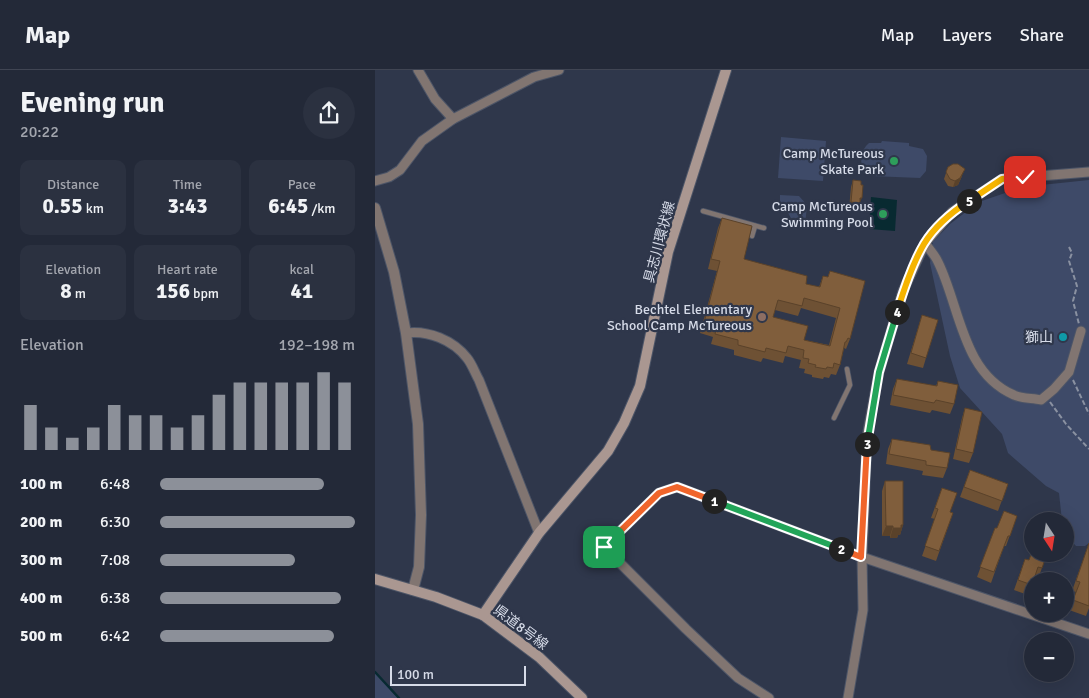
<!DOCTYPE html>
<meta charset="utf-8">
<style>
body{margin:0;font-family:Signika,"Noto Sans JP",sans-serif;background:#2b3140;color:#f1f3f6;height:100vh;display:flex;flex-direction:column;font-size:19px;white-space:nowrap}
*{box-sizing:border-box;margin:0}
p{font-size:16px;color:#a3a6ae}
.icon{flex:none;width:28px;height:28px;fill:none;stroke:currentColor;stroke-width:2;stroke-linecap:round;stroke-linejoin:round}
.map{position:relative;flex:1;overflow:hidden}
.side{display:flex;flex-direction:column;background:#232938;width:375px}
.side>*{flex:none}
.needle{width:32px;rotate:168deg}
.buttons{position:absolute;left:649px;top:442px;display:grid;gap:10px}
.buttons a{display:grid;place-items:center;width:50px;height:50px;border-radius:50%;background:#232938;box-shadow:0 5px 20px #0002,0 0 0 1px #404553;font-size:25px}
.scale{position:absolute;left:15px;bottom:12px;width:136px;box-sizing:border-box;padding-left:5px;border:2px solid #d6dbe8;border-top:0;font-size:14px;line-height:18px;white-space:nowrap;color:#d6dbe8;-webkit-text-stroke:4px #2f374b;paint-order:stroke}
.pin{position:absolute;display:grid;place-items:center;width:42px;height:42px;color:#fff;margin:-21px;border-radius:10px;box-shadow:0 2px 8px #0006}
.km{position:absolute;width:25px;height:25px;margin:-12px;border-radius:50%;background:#222;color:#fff;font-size:14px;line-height:25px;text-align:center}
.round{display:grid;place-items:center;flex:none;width:52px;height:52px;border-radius:26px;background:#2b3140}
.summary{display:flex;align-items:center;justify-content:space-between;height:85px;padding:0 20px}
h1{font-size:28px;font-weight:700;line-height:38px}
.stats{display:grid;grid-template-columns:repeat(3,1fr);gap:8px;height:85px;padding:5px 20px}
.stats div{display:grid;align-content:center;border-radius:10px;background:#2b3140;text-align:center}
.stats b{font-size:21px;font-weight:700}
.stats small{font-size:14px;font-weight:400}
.stats p{font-size:14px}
.chart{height:140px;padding:10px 20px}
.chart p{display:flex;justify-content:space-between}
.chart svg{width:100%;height:90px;margin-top:5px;stroke:#8c9099;stroke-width:6}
ul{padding:0 20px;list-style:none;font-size:16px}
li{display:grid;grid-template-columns:80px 60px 1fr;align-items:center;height:38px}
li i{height:12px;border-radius:6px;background:#8c9099}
header{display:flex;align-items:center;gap:30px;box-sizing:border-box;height:70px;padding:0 25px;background:#232938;border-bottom:1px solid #404553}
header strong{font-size:24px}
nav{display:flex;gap:28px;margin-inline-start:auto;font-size:18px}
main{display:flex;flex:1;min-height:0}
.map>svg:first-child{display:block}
</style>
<header>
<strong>Map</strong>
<nav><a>Map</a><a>Layers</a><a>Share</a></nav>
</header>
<main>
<section class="side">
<div class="summary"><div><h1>Evening run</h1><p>20:22</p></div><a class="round"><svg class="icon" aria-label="share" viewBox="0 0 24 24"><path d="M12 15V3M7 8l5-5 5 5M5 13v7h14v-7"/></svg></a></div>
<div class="stats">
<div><p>Distance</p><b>0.55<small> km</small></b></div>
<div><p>Time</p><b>3:43</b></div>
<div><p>Pace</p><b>6:45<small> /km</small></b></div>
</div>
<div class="stats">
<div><p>Elevation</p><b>8<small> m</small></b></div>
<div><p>Heart rate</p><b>156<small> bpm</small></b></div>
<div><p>kcal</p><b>41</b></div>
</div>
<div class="chart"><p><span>Elevation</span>192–198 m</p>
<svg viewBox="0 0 160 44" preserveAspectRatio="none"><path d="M5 44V22M15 44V33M25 44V38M35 44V33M45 44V22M55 44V27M65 44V27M75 44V33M85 44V27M95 44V17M105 44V11M115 44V11M125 44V11M135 44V11M145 44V6M155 44V11"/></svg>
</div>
<ul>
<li><b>100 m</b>6:48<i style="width:84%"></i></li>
<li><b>200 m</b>6:30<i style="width:100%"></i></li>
<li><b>300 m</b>7:08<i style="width:69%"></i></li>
<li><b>400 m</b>6:38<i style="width:93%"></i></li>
<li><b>500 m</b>6:42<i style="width:89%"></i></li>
</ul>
</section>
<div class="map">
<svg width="714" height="628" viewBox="0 0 714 628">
<rect width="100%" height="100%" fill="#2f374b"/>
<g fill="#3e4a68">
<polygon points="406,67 451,71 448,111 403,108"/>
<path d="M507,71l27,2v3l14,3 4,7 -1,15 -6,7 -49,-2 -6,-2c-6,-10 -5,-24 4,-31h12z"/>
<polygon points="714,110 714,473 710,476 701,476 690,464 690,451 687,451 684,423 671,416 633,383 627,364 585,318 575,286 555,193 558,172 575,154 604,132 647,117"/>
<polygon points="405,125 424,126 432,135 430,155 419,154 410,137 405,135"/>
<polygon points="0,602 23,628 0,628"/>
</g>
<polygon fill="#082a31" points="496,127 522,130 520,161 494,159"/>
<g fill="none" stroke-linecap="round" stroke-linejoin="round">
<polyline stroke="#082a31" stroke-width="2.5" points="0,602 24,628"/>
<defs>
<g id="service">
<polyline points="328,141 389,158"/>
<polyline points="377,166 380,156"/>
<polyline points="459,348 475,315 472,299"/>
</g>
<g id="minor">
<polyline points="43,0 60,29 78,49"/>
<polyline points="0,111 14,107 25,100 47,71 78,49 159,7 184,0"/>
<path d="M550,173c4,6 10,12 13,19 22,44 24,111 76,133 8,4 19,3 27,5l13,-11 15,-17 12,-41"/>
<path d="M31,263c22,-3 47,7 61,25 5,6 8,15 12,22l60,153"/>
<polyline points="394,628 363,608 311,559 229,477 284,423 302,417 487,487 714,564"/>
<polyline points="473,628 488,540 487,487 492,367 504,302 528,221 550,173 577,142 627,109 714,102"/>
</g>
<polyline id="tertiary" points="0,138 19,202 31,263 43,354 46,445 44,497 38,520"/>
<g id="secondary">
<polyline points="0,509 61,527 108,545 164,587 207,628"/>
<polyline points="108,545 164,463 233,381 249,353 265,316 293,182 351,0"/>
</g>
</defs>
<use href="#service" stroke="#4d5567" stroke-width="6"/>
<use href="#minor" stroke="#4d5567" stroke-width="11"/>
<use href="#tertiary" stroke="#4d5567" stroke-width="12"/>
<use href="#secondary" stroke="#4d5567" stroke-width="12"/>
<g stroke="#8a91a1" stroke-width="2" stroke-dasharray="5 2.5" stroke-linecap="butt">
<polyline points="694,177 697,183 694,191 702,216 698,231 704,254"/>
<polyline points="698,310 714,344"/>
<polyline points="675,332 691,354 714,379"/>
</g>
<use href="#service" stroke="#817571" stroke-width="4.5"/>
<use href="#minor" stroke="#817571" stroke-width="9"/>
<use href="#tertiary" stroke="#817571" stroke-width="10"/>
<use href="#secondary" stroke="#aa9791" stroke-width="10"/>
</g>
<g fill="#6e5134" fill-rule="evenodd">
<polygon points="573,97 587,106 583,115 578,117 573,116 569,109"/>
<polygon points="478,110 485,134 482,139 474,139 476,117"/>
<path d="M347,148l22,41 62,25 13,3 4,-11 5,1 2,-6 20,68 -4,10 -2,-1 -1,4 -3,13 -4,10 -5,-1 -2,4 -5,-1 -1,2 -11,-2v-2l-8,-2 1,-4 -6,-1 2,-8 -16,-4 -2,7 -20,-5 -2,4 -27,-7v-5l-23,-6 2,-7 -13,-4 17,-62 -9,-2 10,-41zM426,238l35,10 -7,27 -25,-5 -31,-23 2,-7 23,6z"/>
<polygon points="547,245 551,288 548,298 532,294"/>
<polygon points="522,309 561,316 563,311 579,334 575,344 557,340 555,343 515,335 518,319"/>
<polygon points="590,338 598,383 594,393 578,389 587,348"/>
<polygon points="517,369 556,380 572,398 568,408 547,405 548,401 511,394 513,379"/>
<polygon points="595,400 633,414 623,441 585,427"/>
<polygon points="510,411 528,455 525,465 523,465 522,468 515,468 515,466 507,466 507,421"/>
<polygon points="567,418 575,442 578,443 561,491 547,486 560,449 556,448"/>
<polygon points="642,446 631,476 629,476 616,513 602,507 620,458 622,458"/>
<polygon points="714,473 714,538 711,546 694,540 701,522 697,521"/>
<polygon points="672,484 663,509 659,507 653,525 639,520 650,489 654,490"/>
</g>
<g fill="#5a422a">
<polygon points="590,99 583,115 578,117 580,111"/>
<polygon points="485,128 487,128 482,139 474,139 476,132"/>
<polygon points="526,455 528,455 525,465 523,465 522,468 515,468 518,458"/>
<polygon points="511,456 518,456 515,466 507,466"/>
</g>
<g fill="#805e3c" stroke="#5a422a" fill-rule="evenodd">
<polygon points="578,94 583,94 590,99 585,108 580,111 575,109 571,102 573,97"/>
<polygon points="478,110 486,111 486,115 488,115 487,128 485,128 485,133 476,132"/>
<path d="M347,148l30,8 -8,33 63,17 -1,8 14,3 3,-11 5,1 2,-6 35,10 -15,58 -2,-1 -2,4h-1l-5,23 -6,-2 -1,5 -6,-1 -1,2 -11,-2 1,-2 -8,-2 1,-4 -6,-1 1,-8 -16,-4 -2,7 -20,-5 -1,4 -27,-7v-5l-23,-6 2,-8 -13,-3 16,-62 -9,-2zM429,228l36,10 -10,38 -26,-6 4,-14 -35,-9 5,-17 24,6z"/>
<polygon points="547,245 563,250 551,288 536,283"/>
<polygon points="522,309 562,316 563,311 583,315 579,334 561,330 559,333 518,325"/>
<polygon points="590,338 607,342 598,383 581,379"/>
<polygon points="517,369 555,375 556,380 575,383 572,398 551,395 551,391 514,384"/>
<polygon points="595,400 633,414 627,431 589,417"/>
<polygon points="510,411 528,411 528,455 526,455 526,458 518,458 518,456 511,456"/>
<polygon points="567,418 582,423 575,442 578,443 564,481 550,476 563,439 560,438"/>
<polygon points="629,441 642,446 635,466 633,466 619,502 605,497 620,458 622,458"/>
<polygon points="714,473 714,536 698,530 705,512 701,511"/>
<polygon points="658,479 658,484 672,484 667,498 663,497 657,515 643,510 650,489 654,490"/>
</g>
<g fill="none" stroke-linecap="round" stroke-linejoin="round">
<defs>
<polyline id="split-1" points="229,477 284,423 302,417 339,431"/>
<polyline id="split-2" points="339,431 466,479"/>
<polyline id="split-3" points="466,479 486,487 492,374"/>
<polyline id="split-4" points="492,374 504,302 522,242"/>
<path id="split-5" d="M522,242c7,-23 15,-48 27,-68 11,-18 28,-32 45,-43"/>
<polyline id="split-6" points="594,131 627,109 650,107"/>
</defs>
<use href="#split-1" stroke="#fff" stroke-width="10"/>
<use href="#split-2" stroke="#fff" stroke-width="10"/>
<use href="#split-3" stroke="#fff" stroke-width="10"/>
<use href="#split-4" stroke="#fff" stroke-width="10"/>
<use href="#split-5" stroke="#fff" stroke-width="10"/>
<use href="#split-6" stroke="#fff" stroke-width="10"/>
<use href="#split-1" stroke="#f0652b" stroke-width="6"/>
<use href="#split-2" stroke="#22a559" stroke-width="6"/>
<use href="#split-3" stroke="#f0652b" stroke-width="6"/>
<use href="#split-4" stroke="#22a559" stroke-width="6"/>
<use href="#split-5" stroke="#f5b400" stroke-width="6"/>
<use href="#split-6" stroke="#f5b400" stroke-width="6"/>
</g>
<g fill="#2e9e5b" stroke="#2f374b" stroke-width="2">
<circle cx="519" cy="91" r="5"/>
<circle cx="508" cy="144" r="5"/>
</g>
<circle fill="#8d6e63" stroke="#2f374b" stroke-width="2" cx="387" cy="247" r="5"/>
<circle fill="#0f9aa8" stroke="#2f374b" stroke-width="2" cx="688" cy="267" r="5"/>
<g text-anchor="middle" stroke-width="4.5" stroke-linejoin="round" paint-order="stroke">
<g font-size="14" fill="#d6dbe8" stroke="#2f374b" text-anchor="end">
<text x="509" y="88">Camp McTureous<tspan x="509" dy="16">Skate Park</tspan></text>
<text x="498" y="141">Camp McTureous<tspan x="498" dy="16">Swimming Pool</tspan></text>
<text x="377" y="244">Bechtel Elementary<tspan x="377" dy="16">School Camp McTureous</tspan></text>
<text x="678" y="272">獅山</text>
</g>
<g font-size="14" fill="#d6dbe8" stroke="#2f374b">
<text transform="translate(284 172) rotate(-75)" y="5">具志川環状線</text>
<text transform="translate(146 557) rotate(37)" y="5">県道8号線</text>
</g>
</g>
</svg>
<div class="buttons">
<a><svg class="needle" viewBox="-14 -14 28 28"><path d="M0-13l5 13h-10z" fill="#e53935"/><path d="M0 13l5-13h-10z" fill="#a3a6ae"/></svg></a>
<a>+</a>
<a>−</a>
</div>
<div class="scale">100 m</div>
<div class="pin" style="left:229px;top:477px;background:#1e9e55"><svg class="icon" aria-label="arrive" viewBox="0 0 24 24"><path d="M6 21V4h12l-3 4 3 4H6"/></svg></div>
<div class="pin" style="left:650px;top:107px;background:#d93025"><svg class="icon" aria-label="check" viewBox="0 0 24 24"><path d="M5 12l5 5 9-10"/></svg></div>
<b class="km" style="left:339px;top:431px">1</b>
<b class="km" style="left:466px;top:479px">2</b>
<b class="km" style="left:492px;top:374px">3</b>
<b class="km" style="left:522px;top:242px">4</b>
<b class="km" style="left:594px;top:131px">5</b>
</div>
</main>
